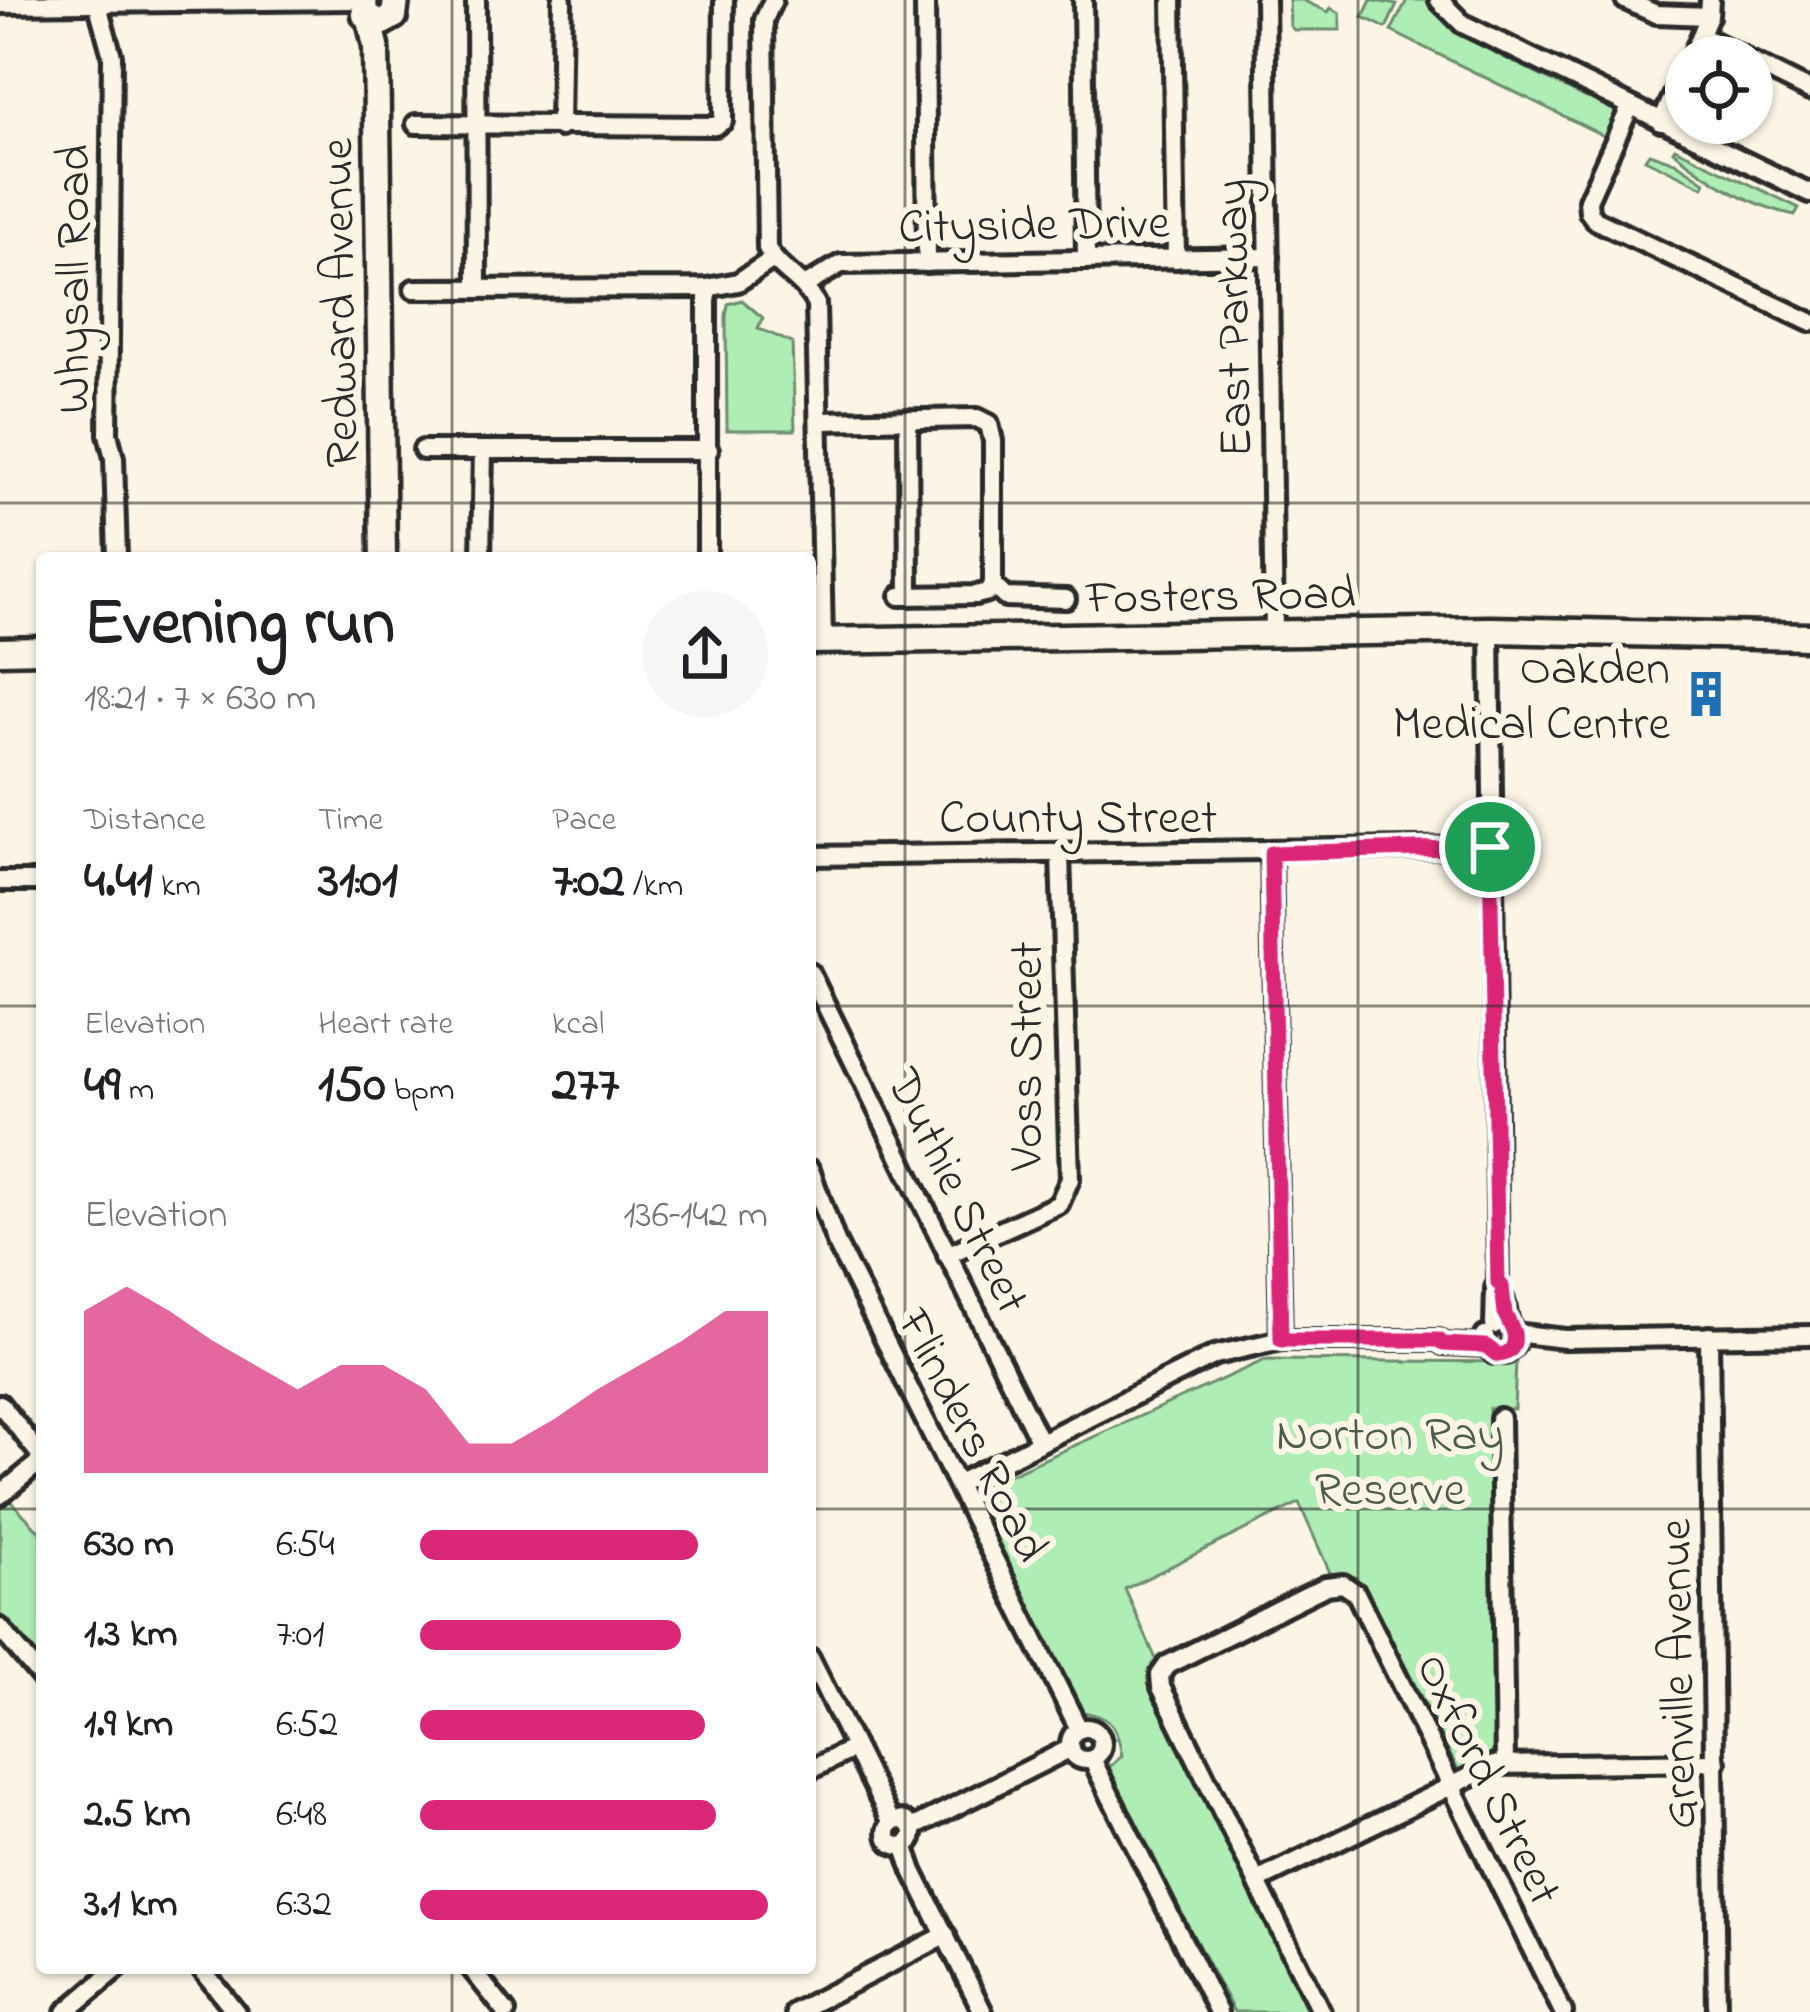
<!DOCTYPE html>
<meta charset="utf-8">
<style>
body{margin:0;font-family:"Indie Flower",sans-serif;background:#f6f6f6;color:#202124;height:100vh;display:flex;flex-direction:column;font-size:45px;white-space:nowrap}
*{box-sizing:border-box;margin:0}
p{font-size:39px;color:#757577}
.icon{flex:none;width:66px;height:66px;fill:none;stroke:currentColor;stroke-width:2;stroke-linecap:round;stroke-linejoin:round}
.map{position:relative;flex:1;overflow:hidden}
.side{position:absolute;left:36px;top:552px;width:780px;height:1422px;display:flex;flex-direction:column;background:#fff;border-radius:12px;box-shadow:0 3px 9px #0004}
.side>*{flex:none}
.fabs{position:absolute;left:1665px;top:36px;display:grid;gap:24px}
.fabs a{display:grid;place-items:center;width:108px;height:108px;border-radius:50%;background:#fff;box-shadow:0 3px 9px #0004;font-size:60px}
.pin{position:absolute;display:grid;place-items:center;width:102px;height:102px;color:#fff;margin:-51px;border:6px solid #fff;border-radius:50%;box-shadow:0 3px 12px #0007}
.round{display:grid;place-items:center;flex:none;width:126px;height:126px;border-radius:63px;background:#f6f6f6}
.head{display:flex;align-items:center;justify-content:space-between;height:204px;padding:0 48px}
h1{font-size:66px;font-weight:700;line-height:90px}
.metrics{display:grid;grid-template-columns:repeat(3,1fr);gap:18px;height:204px;padding:12px 48px}
.metrics div{display:grid;align-content:center}
.metrics b{font-size:51px;font-weight:700}
.metrics small{font-size:33px;font-weight:400}
.metrics p{font-size:33px}
.chart{height:336px;padding:24px 48px}
.chart p{display:flex;justify-content:space-between}
.chart svg{width:100%;height:216px;margin-top:12px;fill:#db2777;opacity:.7}
ul{padding:0 48px;list-style:none;font-size:39px}
li{display:grid;grid-template-columns:192px 144px 1fr;align-items:center;height:90px}
li i{height:30px;border-radius:15px;background:#db2777}
.map>svg:first-child{display:block}
</style>
<div class="map">
<svg width="1810" height="2012" viewBox="0 0 1810 2012">
<rect width="100%" height="100%" fill="#fcf5e5"/>
<filter id="ink" filterUnits="userSpaceOnUse"><feTurbulence type="fractalNoise" baseFrequency=".00833" numOctaves="2"/><feDisplacementMap in="SourceGraphic" scale="24" xChannelSelector="R" yChannelSelector="G"/><feConvolveMatrix kernelMatrix="1 2 1 2 8 2 1 2 1" color-interpolation-filters="sRGB"/></filter>
<g filter="url(#ink)">
<g fill="#aeedb4" stroke="#6c8c70" stroke-width="3">
<polygon points="1289,0 1302,0 1328,12 1331,8 1340,13 1340,30 1294,30 1290,26"/>
<polygon points="1371,0 1397,5 1386,28 1363,17"/>
<path d="M1407,0h20c24,28 55,47 88,63l9,-2 9,11 54,26 8,-3 16,8 5,11 -10,23 -215,-106z"/>
<path d="M1675,148l124,60 -4,7c-45,-9 -86,-35 -122,-64z"/>
<polygon points="1649,153 1675,162 1705,182 1703,187 1645,159"/>
<polygon points="742,300 763,318 758,328 792,343 795,430 727,430 726,316 728,304"/>
<path d="M1265,1360l251,2 -2,47 -25,-1 6,344 -37,18 -86,-169 -16,-20 -25,-6 -32,-72 -174,86 31,70 -8,25 163,328h-77l-129,-241 17,-15c-5,-29 -10,-40 -41,-44l-108,-221z"/>
<polygon points="10,1500 42,1534 42,1665 0,1614 0,1509"/>
</g>
<g fill="none" stroke-linecap="round" stroke-linejoin="round">
<defs>
<g id="street">
<polyline points="476,0 477,289"/>
<path d="M773,0l-9,20 3,228c12,24 35,29 49,56l7,337"/>
<polyline points="925,0 927,263"/>
<polyline points="1083,0 1086,260"/>
<polyline points="1172,0 1176,259"/>
<polyline points="1265,0 1274,634"/>
<polyline points="1439,0 1463,24 1810,193"/>
<polyline points="1625,0 1656,14 1709,16"/>
<polyline points="97,2 112,56 108,434 114,458 117,558"/>
<polyline points="0,4 350,0"/>
<polyline points="1701,36 1743,57"/>
<polyline points="1692,57 1709,16 1710,0"/>
<polyline points="1752,62 1810,91"/>
<polyline points="1630,107 1588,200 1589,212 1595,220 1810,322"/>
<polyline points="1661,122 1686,69"/>
<polyline points="416,124 715,126 723,121 724,0"/>
<polyline points="560,127 562,0"/>
<polyline points="806,285 841,264 1269,257"/>
<polyline points="707,288 707,558"/>
<polyline points="414,289 707,288 738,282 773,259"/>
<polyline points="908,419 909,596"/>
<polyline points="820,421 977,418 989,424 993,441 993,585 988,592 976,595 900,596"/>
<polyline points="423,450 709,450"/>
<polyline points="481,558 483,450"/>
<polyline points="993,585 1005,597 1066,599"/>
<polyline points="1490,630 1498,1283 1495,1288 1494,1325"/>
<polyline points="1271,853 1281,1340"/>
<polyline points="810,856 1490,847"/>
<polyline points="0,881 42,881"/>
<polyline points="810,973 1040,1442"/>
<polyline points="810,1170 836,1242 1079,1729"/>
<polyline points="947,1255 1059,1204 1070,1179 1060,854"/>
<polyline points="1514,1333 1565,1339 1810,1335"/>
<polyline points="1485,1336 1486,1346 1494,1354 1506,1354 1514,1346 1504,1300"/>
<polyline points="1709,1336 1717,2012"/>
<polyline points="0,1404 42,1457"/>
<polyline points="1500,1418 1505,1762"/>
<polyline points="957,1484 1215,1355 1281,1340 1439,1340 1443,1344 1486,1346"/>
<polyline points="0,1495 42,1460"/>
<polyline points="0,1628 42,1678"/>
<polyline points="810,1658 892,1823"/>
<circle cx="1086" cy="1744" r="16"/>
<polyline points="1092,1759 1218,2012"/>
<polyline points="810,1770 854,1748"/>
<circle cx="900" cy="1833" r="13"/>
<polyline points="912,1828 1071,1748"/>
<polyline points="904,1845 913,1871 983,2012"/>
<polyline points="1257,1881 1494,1765 1716,1762"/>
<polyline points="201,1968 236,2012"/>
<polyline points="471,1968 506,2012"/>
<polyline points="66,2012 118,1968"/>
<polyline points="795,2012 946,1935"/>
<polyline points="1321,2012 1161,1687 1160,1675 1167,1665 1326,1586 1343,1584 1356,1593 1563,2012"/>
</g>
<g id="secondary">
<polyline points="364,0 365,15 381,23 394,16 396,0"/>
<polyline points="370,20 376,46 383,558"/>
<polyline points="810,641 1490,630 1810,637"/>
<polyline points="0,651 42,650"/>
</g>
</defs>
<use href="#street" stroke="#2b2b2b" stroke-width="26"/>
<use href="#secondary" stroke="#2b2b2b" stroke-width="33"/>
<use href="#street" stroke="#fcf5e5" stroke-width="16"/>
<use href="#secondary" stroke="#fcf5e5" stroke-width="24"/>
</g>
</g>
<g fill="none" stroke-linecap="round" stroke-linejoin="round" filter="url(#ink)">
<defs>
<path id="route" d="M1490,847l8,436 4,3 3,28 9,19c2,13 -3,21 -16,22l-12,-9 -43,-2 -4,-4h-158l-10,-487z"/>
</defs>
<use href="#route" stroke="#fff" stroke-width="24"/>
<use href="#route" stroke="#db2777" stroke-width="15"/>
</g>
<path fill="none" stroke="#2b2b2b" stroke-width="3" stroke-opacity="0.55" d="M452,0v558M905,0v2012M1358,0v2012M0,503h1810M0,1006h42M810,1006h1000M0,1509h42M810,1509h1000M452,1968v44"/>
<defs>
<symbol id="building-bare" viewBox="-9 -9 18 18"><path d="M-4-6H4V6H1V3H-1V6H-4ZM-2.5-4.3h1.7v1.8h-1.7ZM.8-4.3h1.7v1.8H.8ZM-2.5-1h1.7V.8h-1.7ZM.8-1h1.7V.8H.8Z" fill="#1f6fb2" stroke="#fcf5e5" stroke-width="2.5" paint-order="stroke"/></symbol>
</defs>
<g fill-rule="evenodd">
<use href="#building-bare" x="1673" y="661" width="66" height="66"/>
</g>
<g text-anchor="middle" stroke-width="12" stroke-linejoin="round" paint-order="stroke">
<g font-size="48" fill="#2b2b2b" stroke="#fcf5e5">
<text transform="translate(1034 222) rotate(-1)" y="17">Cityside Drive</text>
<text transform="translate(71 279) rotate(-90)" y="17">Whysall Road</text>
<text transform="translate(337 303) rotate(-91)" y="17">Redward Avenue</text>
<text transform="translate(1231 318) rotate(-91)" y="17">East Parkway</text>
<text transform="translate(1221 593) rotate(-1)" y="17">Fosters Road</text>
<text x="1078" y="832">County Street</text>
<text transform="translate(1024 1056) rotate(-90)" y="17">Voss Street</text>
<text transform="translate(960 1190) rotate(64)" y="17">Duthie Street</text>
<text transform="translate(975 1434) rotate(63)" y="17">Flinders Road</text>
<text transform="translate(1675 1674) rotate(-91)" y="17">Grenville Avenue</text>
<text transform="translate(1491 1778) rotate(64)" y="17">Oxford Street</text>
</g>
<g font-size="48" fill="#2b2b2b" stroke="#fcf5e5" text-anchor="end">
<text x="1670" y="683">Oakden<tspan x="1670" dy="55">Medical Centre</tspan></text>
</g>
<g font-size="48" fill="#4c5c4d" stroke="#fcf5e5">
<text x="1390" y="1449">Norton Ray<tspan x="1390" dy="55">Reserve</tspan></text>
</g>
</g>
</svg>
<div class="fabs">
<a><svg class="icon" aria-label="locate" viewBox="0 0 24 24"><circle cx="12" cy="12" r="6"/><path d="M12 2v4M12 18v4M2 12h4M18 12h4"/></svg></a>
</div>
<div class="pin" style="left:1490px;top:847px;background:#1e9e55"><svg class="icon" aria-label="arrive" viewBox="0 0 24 24"><path d="M6 21V4h12l-3 4 3 4H6"/></svg></div>
<section class="side">
<div class="head"><div><h1>Evening run</h1><p>18:21 · 7 × 630 m</p></div><a class="round"><svg class="icon" aria-label="share" viewBox="0 0 24 24"><path d="M12 15V3M7 8l5-5 5 5M5 13v7h14v-7"/></svg></a></div>
<div class="metrics">
<div><p>Distance</p><b>4.41<small> km</small></b></div>
<div><p>Time</p><b>31:01</b></div>
<div><p>Pace</p><b>7:02<small> /km</small></b></div>
</div>
<div class="metrics">
<div><p>Elevation</p><b>49<small> m</small></b></div>
<div><p>Heart rate</p><b>150<small> bpm</small></b></div>
<div><p>kcal</p><b>277</b></div>
</div>
<div class="chart"><p><span>Elevation</span>136–142 m</p>
<svg viewBox="0 0 160 44" preserveAspectRatio="none"><path d="M0 44V11L10 6L20 11L30 17L40 22L50 27L60 22L70 22L80 27L90 38L100 38L110 33L120 27L130 22L140 17L150 11L160 11V44z"/></svg>
</div>
<ul>
<li><b>630 m</b>6:54<i style="width:80%"></i></li>
<li><b>1.3 km</b>7:01<i style="width:75%"></i></li>
<li><b>1.9 km</b>6:52<i style="width:82%"></i></li>
<li><b>2.5 km</b>6:48<i style="width:85%"></i></li>
<li><b>3.1 km</b>6:32<i style="width:100%"></i></li>
</ul>
</section>
</div>
